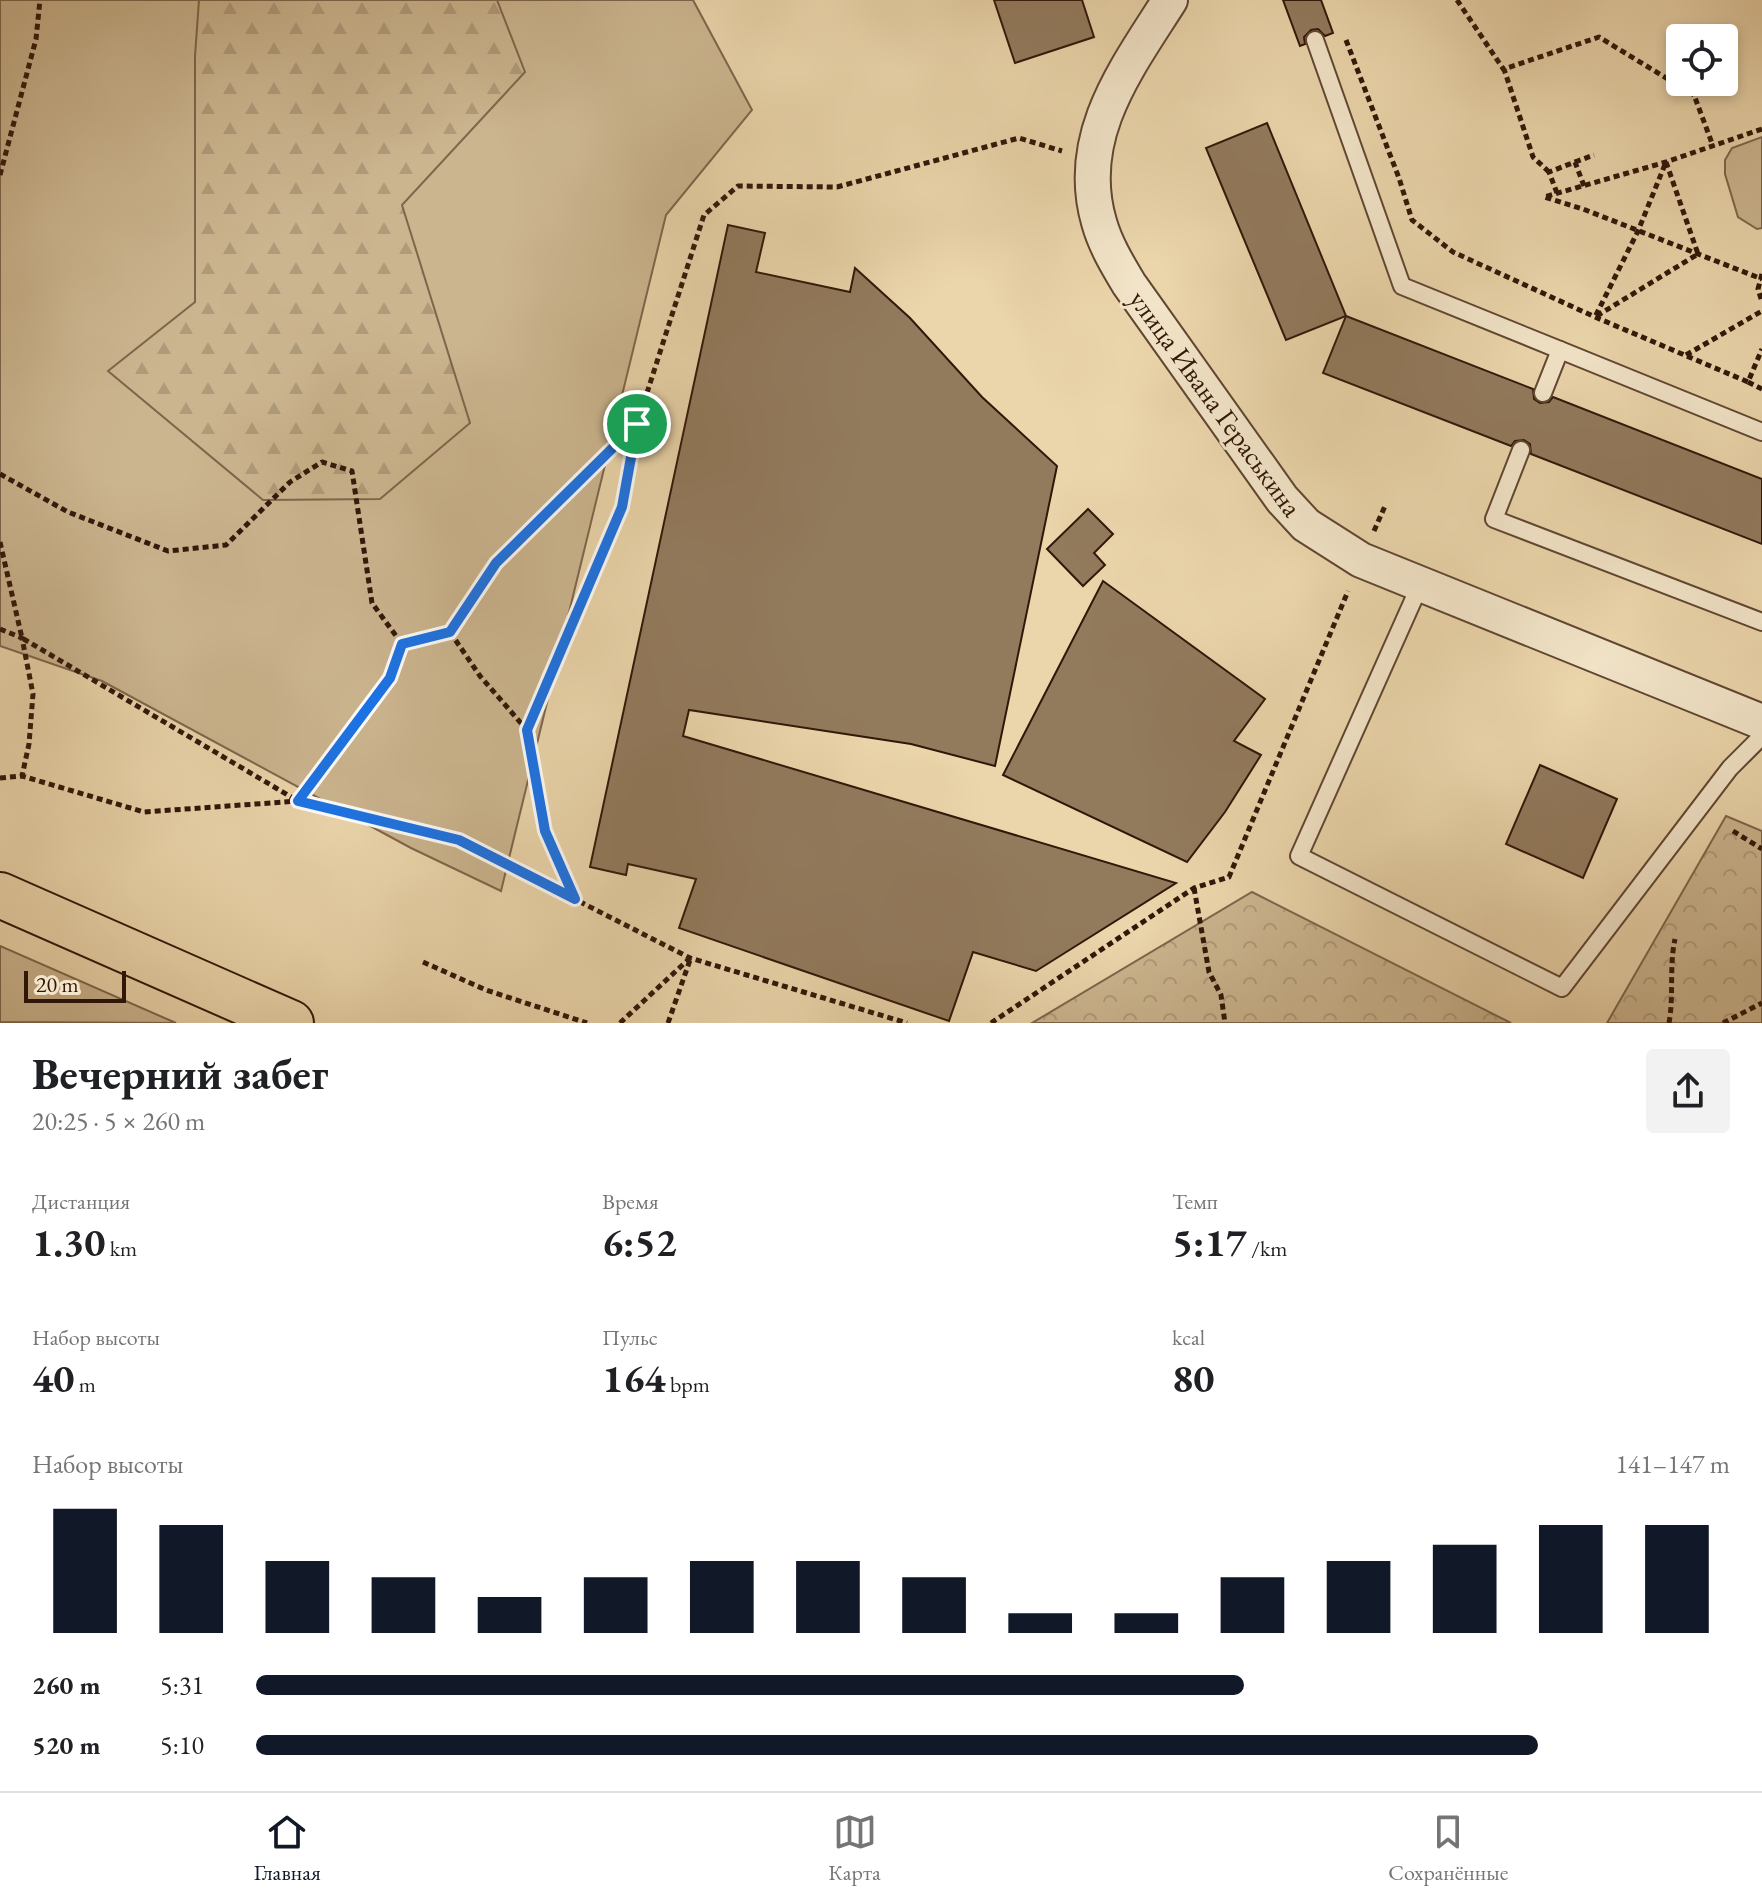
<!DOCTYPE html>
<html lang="ru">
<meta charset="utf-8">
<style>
body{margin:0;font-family:"EB Garamond",serif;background:#f2f2f2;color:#202124;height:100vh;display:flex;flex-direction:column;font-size:30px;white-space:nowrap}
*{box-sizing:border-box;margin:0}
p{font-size:26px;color:#757577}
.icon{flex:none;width:44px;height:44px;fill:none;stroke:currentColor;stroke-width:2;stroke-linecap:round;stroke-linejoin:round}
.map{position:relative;height:1023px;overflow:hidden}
.drawer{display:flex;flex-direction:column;background:#fff;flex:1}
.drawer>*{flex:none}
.fabs{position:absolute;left:1666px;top:24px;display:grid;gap:16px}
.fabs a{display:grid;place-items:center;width:72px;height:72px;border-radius:8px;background:#fff;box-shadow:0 4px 12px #0003;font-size:40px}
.scale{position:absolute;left:24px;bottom:20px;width:102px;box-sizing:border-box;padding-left:8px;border:4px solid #311709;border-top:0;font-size:22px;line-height:28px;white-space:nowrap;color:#311709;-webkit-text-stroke:6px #f2e4c8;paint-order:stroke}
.pin{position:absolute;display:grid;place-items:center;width:68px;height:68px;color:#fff;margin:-34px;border:4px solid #fff;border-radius:50%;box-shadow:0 2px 8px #0007}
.round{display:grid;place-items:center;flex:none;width:84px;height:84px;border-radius:8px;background:#f2f2f2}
.headline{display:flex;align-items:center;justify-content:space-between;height:136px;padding:0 32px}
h1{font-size:44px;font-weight:700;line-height:60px}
.metrics{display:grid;grid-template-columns:repeat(3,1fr);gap:12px;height:136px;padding:8px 32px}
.metrics div{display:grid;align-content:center}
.metrics b{font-size:40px;font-weight:700}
.metrics small{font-size:22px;font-weight:400}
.metrics p{font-size:22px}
.chart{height:224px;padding:16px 32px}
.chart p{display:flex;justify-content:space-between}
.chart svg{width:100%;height:144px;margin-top:8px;stroke:#111827;stroke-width:6}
ul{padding:0 32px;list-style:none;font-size:26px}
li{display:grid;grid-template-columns:128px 96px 1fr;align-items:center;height:60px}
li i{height:20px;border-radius:10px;background:#111827}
.tab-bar{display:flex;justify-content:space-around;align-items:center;height:112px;border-top:2px solid #e0e0e0;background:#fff;font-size:22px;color:#757577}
.tab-bar a{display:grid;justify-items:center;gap:4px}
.tab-bar .on{color:#111827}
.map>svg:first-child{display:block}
</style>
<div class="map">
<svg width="1762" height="1023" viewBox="0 0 1762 1023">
<defs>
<pattern id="forest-firs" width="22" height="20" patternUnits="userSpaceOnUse" patternTransform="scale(2)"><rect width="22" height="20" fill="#cbb58f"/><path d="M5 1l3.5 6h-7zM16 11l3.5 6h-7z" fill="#af9b7a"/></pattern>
<pattern id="park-crowns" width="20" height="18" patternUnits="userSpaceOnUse" patternTransform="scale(2)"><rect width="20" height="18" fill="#cbb58f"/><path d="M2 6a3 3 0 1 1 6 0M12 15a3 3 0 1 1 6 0" fill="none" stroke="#af9b7a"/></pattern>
</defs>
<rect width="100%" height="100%" fill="#ebd5ab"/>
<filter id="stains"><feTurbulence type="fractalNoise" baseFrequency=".0025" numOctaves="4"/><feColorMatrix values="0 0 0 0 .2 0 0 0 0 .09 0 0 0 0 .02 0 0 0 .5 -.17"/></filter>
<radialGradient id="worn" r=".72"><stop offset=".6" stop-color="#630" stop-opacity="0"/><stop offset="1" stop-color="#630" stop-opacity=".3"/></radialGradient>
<g fill="#cbb58f" stroke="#7e664c" stroke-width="2">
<polygon points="0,0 693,0 752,110 666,215 501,891 411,848 102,681 0,646"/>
<polygon points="1762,137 1762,228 1757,229 1738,217 1725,174 1725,160 1732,148"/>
<polygon points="0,946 176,1023 0,1022"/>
</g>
<polygon fill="url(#forest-firs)" stroke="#7e664c" stroke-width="2" points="199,0 497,0 525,72 402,205 470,423 380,499 263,500 108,371 195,302 195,56"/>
<g fill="url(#park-crowns)" stroke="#7e664c" stroke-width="2">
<polygon points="1726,816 1762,831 1762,1023 1607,1023"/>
<polygon points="1252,892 1511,1023 1032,1023"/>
</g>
<g fill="#927a5d" stroke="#311709" stroke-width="2">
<polygon points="994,0 1082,0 1094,37 1015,63"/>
<polygon points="1283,0 1321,0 1333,33 1325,36 1318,29 1311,30 1304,37 1305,44 1300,46"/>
<polygon points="1267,123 1346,316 1286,340 1206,148"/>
<polygon points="728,225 765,233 756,272 850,292 855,268 910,318 982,397 1057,466 995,766 911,744 689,710 683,736 1176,883 1036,971 973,952 949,1021 679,928 696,879 628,864 626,875 590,867"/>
<polygon points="1346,316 1533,389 1534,399 1540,403 1549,402 1553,397 1762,479 1762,544 1531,454 1530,444 1524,440 1515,441 1511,446 1323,373"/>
<polygon points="1088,509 1113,534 1094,553 1105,565 1083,586 1047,549"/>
<polygon points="1103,581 1265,699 1234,741 1261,755 1225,812 1187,862 1003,775"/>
<polygon points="1540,765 1617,799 1583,878 1506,844"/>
</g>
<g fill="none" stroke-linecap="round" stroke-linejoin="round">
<defs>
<g id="lane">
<polyline points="1315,40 1402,286 1560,350 1543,393"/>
<polyline points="1560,350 1762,432"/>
<polyline points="1521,450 1494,519 1762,622"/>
<polyline points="1420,585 1299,856 1562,988 1730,768 1762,736"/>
</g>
<path id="street" d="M1170,0c-43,68 -96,136 -71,222 6,22 18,42 30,62l153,215 24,26 55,35 401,162"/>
<polyline id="highway" points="0,895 291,1023"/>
</defs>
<use href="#lane" stroke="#604632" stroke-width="20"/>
<use href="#street" stroke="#604632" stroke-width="38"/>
<use href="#highway" stroke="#311709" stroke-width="48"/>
<g stroke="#311709" stroke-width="5" stroke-dasharray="6 4" stroke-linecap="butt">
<polyline points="1457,0 1504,70"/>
<polyline points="1346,40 1399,178 1412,220 1453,252 1595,317 1748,382 1762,349"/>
<polyline points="1762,129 1666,162 1544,197 1583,209 1762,279"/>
<polyline points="1575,162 1594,155"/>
<polygon points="1666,162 1698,254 1595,317 1638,231"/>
<polyline points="1549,172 1533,157 1504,69 1599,37 1694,95 1713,146"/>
<polyline points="0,175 36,39 40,0"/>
<polyline points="1557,193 1549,172 1575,162 1584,186"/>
<polyline points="1762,274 1758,289 1762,302"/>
<polyline points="1686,355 1762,311"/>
<polyline points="1748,382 1762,389"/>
<polyline points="0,474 68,512 168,551 226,545 290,482 322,462 352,471 372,603 402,644 450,632 496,563 637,424 704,215 738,186 837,187 1019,138 1062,151"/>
<polyline points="1374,531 1385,506"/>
<polyline points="0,542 22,638 298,801 459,840 690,958 907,1023"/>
<polyline points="0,629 22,638 33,694 29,744 22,776"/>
<polyline points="450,632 480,676 527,730 545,831 575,898"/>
<polyline points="527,730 622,507 637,425"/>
<polyline points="0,778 22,776 144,812 298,801 390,678 402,644"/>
<polyline points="1733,831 1762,849"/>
<polyline points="1194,888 1209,972 1221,995 1225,1023"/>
<polyline points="423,962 486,990 587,1023"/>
<polyline points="620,1023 690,958"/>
<polyline points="668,1023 690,960"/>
<polyline points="991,1023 1194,888 1229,877 1348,591"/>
<path d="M1669,1023c5,-28 0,-56 6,-84"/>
<polyline points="1723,1023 1762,1003"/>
</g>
<use href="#lane" stroke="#f2e4c8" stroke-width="16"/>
<use href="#street" stroke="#f2e4c8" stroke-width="34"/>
<use href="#highway" stroke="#ebd5ab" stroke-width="44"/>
</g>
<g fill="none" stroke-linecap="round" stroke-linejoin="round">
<defs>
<polygon id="route" points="637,424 622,507 527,730 545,831 575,899 459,840 298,801 390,678 402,644 450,632 496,563"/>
</defs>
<use href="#route" stroke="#fff" stroke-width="16"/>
<use href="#route" stroke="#1a73e8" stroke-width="10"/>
</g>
<g text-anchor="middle" stroke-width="6" stroke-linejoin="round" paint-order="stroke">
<g font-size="28" fill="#311709" stroke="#f2e4c8">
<text transform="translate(1216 403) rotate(54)" y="10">улица Ивана Гераськина</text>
</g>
</g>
<rect width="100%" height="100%" filter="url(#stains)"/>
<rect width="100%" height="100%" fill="url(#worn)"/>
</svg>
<div class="fabs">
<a><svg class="icon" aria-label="locate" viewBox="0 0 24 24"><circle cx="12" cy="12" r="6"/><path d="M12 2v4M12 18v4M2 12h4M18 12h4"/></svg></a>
</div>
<div class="scale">20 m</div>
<div class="pin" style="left:637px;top:424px;background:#1e9e55"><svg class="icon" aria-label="arrive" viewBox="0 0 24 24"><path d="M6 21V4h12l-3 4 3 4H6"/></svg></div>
</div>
<section class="drawer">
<div class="headline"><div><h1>Вечерний забег</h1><p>20:25 · 5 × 260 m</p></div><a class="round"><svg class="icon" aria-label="share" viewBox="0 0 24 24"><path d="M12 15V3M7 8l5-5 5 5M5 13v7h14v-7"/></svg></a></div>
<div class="metrics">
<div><p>Дистанция</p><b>1.30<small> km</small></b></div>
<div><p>Время</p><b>6:52</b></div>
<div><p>Темп</p><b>5:17<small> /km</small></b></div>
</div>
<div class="metrics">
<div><p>Набор высоты</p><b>40<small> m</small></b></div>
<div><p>Пульс</p><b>164<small> bpm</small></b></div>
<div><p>kcal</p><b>80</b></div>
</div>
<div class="chart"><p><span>Набор высоты</span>141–147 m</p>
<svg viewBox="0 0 160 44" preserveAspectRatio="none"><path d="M5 44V6M15 44V11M25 44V22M35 44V27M45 44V33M55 44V27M65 44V22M75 44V22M85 44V27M95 44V38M105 44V38M115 44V27M125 44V22M135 44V17M145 44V11M155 44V11"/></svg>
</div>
<ul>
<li><b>260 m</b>5:31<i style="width:67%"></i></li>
<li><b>520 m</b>5:10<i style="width:87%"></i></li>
</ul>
</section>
<nav class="tab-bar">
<a class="on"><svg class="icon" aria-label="home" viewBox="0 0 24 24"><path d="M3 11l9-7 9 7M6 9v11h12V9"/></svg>Главная</a>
<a><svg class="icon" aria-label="map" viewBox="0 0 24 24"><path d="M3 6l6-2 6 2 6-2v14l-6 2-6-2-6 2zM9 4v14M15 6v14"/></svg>Карта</a>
<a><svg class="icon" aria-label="saved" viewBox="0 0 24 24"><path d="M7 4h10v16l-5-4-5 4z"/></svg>Сохранённые</a>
</nav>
